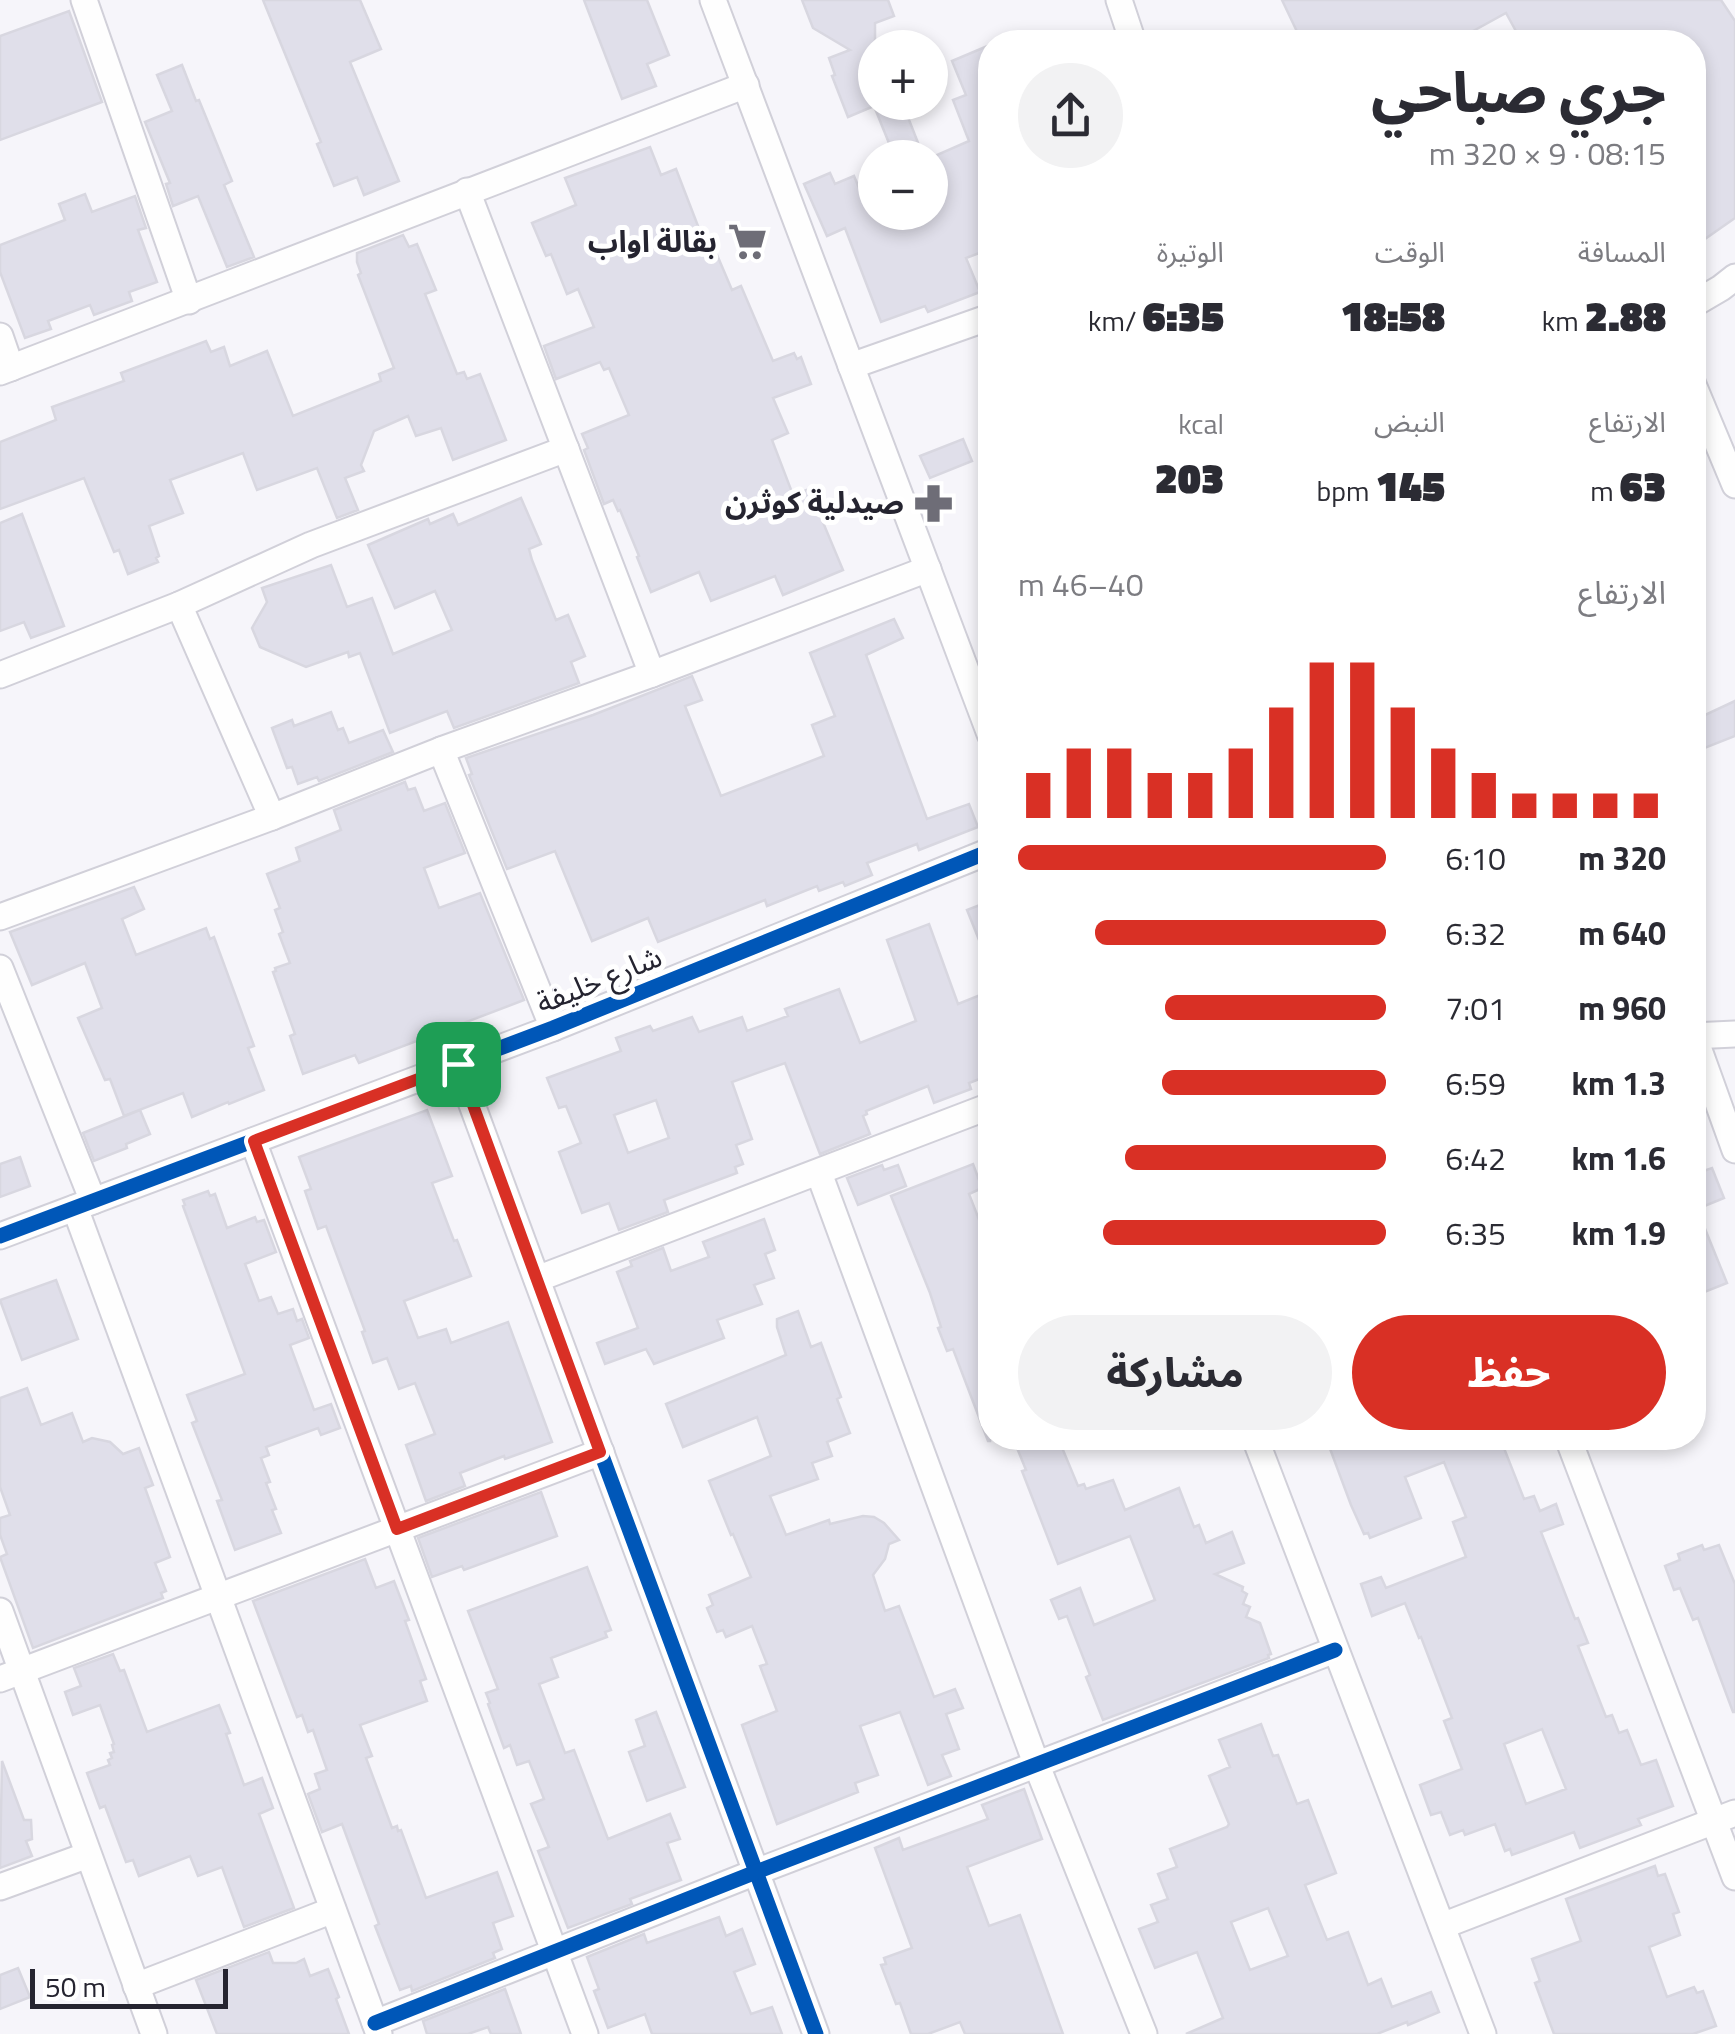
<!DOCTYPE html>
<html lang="ar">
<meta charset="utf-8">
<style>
body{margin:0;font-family:"Titillium Web","Noto Sans Arabic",sans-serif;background:#f2f2f3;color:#2b2b33;direction:rtl;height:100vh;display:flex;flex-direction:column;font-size:38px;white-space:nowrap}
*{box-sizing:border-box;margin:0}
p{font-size:32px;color:#7c7c81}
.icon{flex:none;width:55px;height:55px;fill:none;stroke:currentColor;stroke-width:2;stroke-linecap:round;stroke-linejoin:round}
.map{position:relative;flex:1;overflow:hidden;direction:ltr}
.details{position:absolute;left:978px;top:30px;width:728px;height:1420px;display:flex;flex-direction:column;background:#fff;border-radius:40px;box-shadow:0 5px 15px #0003;direction:rtl}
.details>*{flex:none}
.fabs{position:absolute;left:858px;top:30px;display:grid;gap:20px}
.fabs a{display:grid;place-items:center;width:90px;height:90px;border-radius:50%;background:#fff;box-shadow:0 5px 15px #0003;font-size:50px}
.scale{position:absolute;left:30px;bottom:25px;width:198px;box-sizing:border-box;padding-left:10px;border:5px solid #252430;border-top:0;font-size:28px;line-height:35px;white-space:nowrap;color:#252430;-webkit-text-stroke:8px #fff;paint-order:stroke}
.pin{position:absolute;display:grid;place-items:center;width:85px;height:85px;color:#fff;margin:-42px;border-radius:20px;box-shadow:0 5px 15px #0006}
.round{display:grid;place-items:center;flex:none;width:105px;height:105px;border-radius:52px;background:#f2f2f3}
.headline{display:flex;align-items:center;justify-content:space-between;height:170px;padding:0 40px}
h1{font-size:55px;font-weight:800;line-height:75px}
.stats{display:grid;grid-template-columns:repeat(3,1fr);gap:15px;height:170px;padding:10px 40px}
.stats div{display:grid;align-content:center}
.stats b{font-size:42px;font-weight:800}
.stats small{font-size:28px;font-weight:400}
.stats p{font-size:28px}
.chart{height:280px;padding:20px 40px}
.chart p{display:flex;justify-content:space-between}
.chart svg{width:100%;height:180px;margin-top:10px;stroke:#d93025;stroke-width:6}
.button{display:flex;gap:20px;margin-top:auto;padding:20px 40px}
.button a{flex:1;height:115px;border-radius:60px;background:#d93025;color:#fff;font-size:40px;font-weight:800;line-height:115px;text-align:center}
.button a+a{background:#f2f2f3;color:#2b2b33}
ul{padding:0 40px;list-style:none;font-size:32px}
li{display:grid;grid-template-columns:160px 120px 1fr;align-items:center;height:75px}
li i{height:25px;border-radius:12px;background:#d93025}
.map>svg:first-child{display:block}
</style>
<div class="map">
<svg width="1735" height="2034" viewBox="0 0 1735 2034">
<rect width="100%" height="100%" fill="#f6f5fa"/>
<g fill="#e0dfea" stroke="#d8d7e0" stroke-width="2.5" fill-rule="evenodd">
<polygon points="263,0 360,0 381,49 350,62 399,181 364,195 357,177 334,186 317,144 321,142"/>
<polygon points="584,0 647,0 669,55 647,64 656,86 622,99"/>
<polygon points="802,0 888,0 894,16 875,23 875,102 902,102 924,158 895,158 874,106 848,117 832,76 835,75 829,58 850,50 813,28"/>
<polygon points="1282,0 1721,0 1735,21 1735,218 1692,248 1692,42 1522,42 1506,13 1453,42 1355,42 1350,33 1329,42 1302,42"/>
<polygon points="69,11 102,102 0,140 0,36"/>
<polygon points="990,45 990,101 980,105 990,132 990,249 966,258 980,292 928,312 925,306 881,322 845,228 827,236 804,184 830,173 835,184 854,176 869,212 930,212 930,158 969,141 953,100 966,95 952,61"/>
<polygon points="182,65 196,101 199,100 232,181 224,185 254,257 227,267 198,196 173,206 166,184 170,183 145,122 172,111 157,75"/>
<polygon points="650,147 661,175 676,169 703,239 709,236 732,290 741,286 773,361 794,353 797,359 801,357 811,384 773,398 788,433 772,440 793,495 809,489 843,570 783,595 775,576 711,601 699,572 651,592 637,557 639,556 620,510 618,511 613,500 604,504 584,450 588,448 582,434 629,415 609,368 604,370 600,362 556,379 544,346 594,327 578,289 567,294 551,254 546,256 532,223 576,205 565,178"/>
<polygon points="85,194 92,212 135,196 146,228 138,230 157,282 129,292 132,301 94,315 90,305 48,321 51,329 25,338 0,272 0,245 65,220 59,204"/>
<polygon points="403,235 409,247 417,244 436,290 425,294 457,374 464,372 467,379 480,374 506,440 453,460 441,428 416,436 408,416 374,431 361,465 364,471 345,478 358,510 337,518 317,468 257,490 243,453 170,480 183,513 149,526 159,556 156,558 158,562 128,574 119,550 114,552 84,478 0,509 0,442 56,420 52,407 124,381 121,373 206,341 211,352 224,347 230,366 267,351 293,416 381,381 379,374 394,368 358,275 361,273 357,262 357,253"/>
<polygon points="963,439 972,461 930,478 920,456"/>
<polygon points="521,498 541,544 529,549 532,560 556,620 568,615 585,656 571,662 579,683 454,728 447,711 390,733 360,653 349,657 348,652 306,667 260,647 252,628 267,602 262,588 331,565 347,607 372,598 393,654 452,630 435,591 395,608 368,545 428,519 430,524 453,514 458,525"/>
<polygon points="22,514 64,626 31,638 24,622 0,631 0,523"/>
<polygon points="894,619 903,638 866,655 927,819 969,804 978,827 919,850 917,844 867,863 872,875 845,886 843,882 819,891 817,886 767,906 765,900 658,942 648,918 592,941 555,851 507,869 469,775 472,774 466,758 593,715 692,676 702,700 685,706 721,796 824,756 812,725 835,716 810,653"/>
<polygon points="1735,701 1735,736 1692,753 1692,721"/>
<polygon points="331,712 338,730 343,728 349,743 383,730 393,752 319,781 317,777 298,784 292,767 287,768 272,728 292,720 294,726"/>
<polygon points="405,782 408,790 415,788 424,811 445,803 465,853 424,868 439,908 480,893 524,1000 359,1063 355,1055 303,1074 290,1036 295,1034 273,972 276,971 275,968 290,963 279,934 283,932 275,910 280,908 267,874 300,861 296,848 341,830 334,810"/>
<polygon points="134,887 144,909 122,919 136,955 206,928 210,939 214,937 254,1046 248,1048 264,1090 229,1104 228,1102 192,1117 183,1093 124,1116 110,1079 105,1080 78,1018 102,1008 85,963 32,985 10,932"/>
<polygon points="990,901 990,965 989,965 967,910"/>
<path d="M929,924l29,80 32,-13v84l-21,8 2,6 -37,14 -6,-17 -62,25 1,3 -4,2 7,18 -50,20 -35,-91 -53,19 20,57 -16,6 7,19 -8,3 2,6 -73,27 4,12 -49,18 -10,-27 -27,10 -23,-61 22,-9 -15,-37 -7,2 -12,-30 74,-27 -5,-13 34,-12 3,5 39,-14 7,15 43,-15 5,14 41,-15 -3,-7 54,-20 21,54 56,-22 -29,-81zM656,1100l13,38 -41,15 -14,-38z"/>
<polygon points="140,1110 150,1134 126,1144 127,1148 94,1161 83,1133"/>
<polygon points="427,1110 452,1176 432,1183 454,1241 457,1240 471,1276 404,1301 418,1338 446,1329 451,1343 508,1322 552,1442 505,1459 504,1456 460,1473 465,1486 426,1501 406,1445 435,1434 415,1383 399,1389 387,1358 373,1363 362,1332 365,1331 326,1226 318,1229 305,1191 311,1189 299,1157"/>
<polygon points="20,1157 30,1186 0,1197 0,1164"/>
<polygon points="973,1164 982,1188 969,1194 990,1248 990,1441 988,1441 953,1349 947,1351 938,1328 941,1327 930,1293 891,1196"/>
<polygon points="882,1165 884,1170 898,1165 906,1186 858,1205 847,1178"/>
<polygon points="1712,1168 1724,1198 1697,1209 1727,1283 1692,1297 1692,1175"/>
<polygon points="208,1191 210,1196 215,1194 227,1228 255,1217 257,1222 264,1220 276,1252 245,1264 259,1301 271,1297 278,1314 293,1309 297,1321 302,1319 309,1338 290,1345 314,1410 331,1404 340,1428 321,1435 318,1428 266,1447 269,1455 261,1458 270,1482 266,1483 276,1509 272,1510 281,1533 235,1550 217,1501 222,1500 192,1423 197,1421 187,1395 245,1374 183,1206 185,1205 183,1200"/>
<polygon points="764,1219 775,1250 765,1254 774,1278 754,1285 762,1304 717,1320 724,1338 654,1364 646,1349 605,1364 597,1343 638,1328 617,1272 632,1266 630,1261 663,1248 671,1271 709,1257 703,1242"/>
<polygon points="56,1280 78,1339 22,1360 0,1300"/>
<polygon points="798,1311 811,1347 821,1343 841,1397 837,1399 850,1433 827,1442 832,1456 812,1463 818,1479 770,1496 786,1535 829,1520 830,1524 863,1516 874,1517 884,1523 899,1540 889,1544 885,1559 873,1575 885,1611 899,1606 934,1697 955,1689 963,1708 946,1714 959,1749 942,1755 951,1776 928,1785 900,1712 860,1726 878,1775 855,1783 858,1792 777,1824 742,1725 777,1711 760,1666 767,1664 752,1626 726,1637 723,1630 717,1632 707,1608 713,1605 709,1595 751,1577 733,1534 731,1535 709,1481 771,1456 757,1417 683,1447 666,1404 786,1355 777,1327 777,1319"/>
<polygon points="27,1388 41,1425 72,1413 83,1442 92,1438 110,1442 123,1454 139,1448 153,1485 145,1488 170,1557 155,1563 166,1591 161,1593 163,1598 33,1648 0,1557 7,1554 0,1535 0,1518 10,1515 0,1487 0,1398"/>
<polygon points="1013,1438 1058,1438 1078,1486 1084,1484 1086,1489 1113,1480 1125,1510 1179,1488 1194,1527 1199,1525 1206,1543 1232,1532 1244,1563 1215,1574 1243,1587 1242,1591 1247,1594 1243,1604 1250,1607 1246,1617 1260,1623 1271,1654 1268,1655 1269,1658 1103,1720 1086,1677 1090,1675 1067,1616 1059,1619 1051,1600 1080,1588 1094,1625 1155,1600 1130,1536 1058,1564 1022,1471 1026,1470"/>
<path d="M1352,1438h148l24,61 10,-3 6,15 16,-7 7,20 -22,8 34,87 3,-1 10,25 -10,3 28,71 6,-2 7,18 8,-3 14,35 15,-5 17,46 -35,13 3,6 -61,23 -6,-16 -62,23 -2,-6 -5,2 -10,-27 -30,11 -2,-5 -13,5 -9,-23 -10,3 -11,-30 42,-16 -18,-48 8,-3 -31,-81 -2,1 -14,-35 -33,13 -11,-32 20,-7 5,11 80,-31 -13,-35 13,-5 -22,-55 -39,15 16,41 -51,20 -2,-5 -4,1 -13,-29 -22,-59zM1542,1729l24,60 -40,15 -22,-60z"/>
<polygon points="541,1492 557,1536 464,1570 462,1566 432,1577 418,1538"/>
<polygon points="1702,1545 1704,1550 1719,1545 1735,1584 1735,1712 1733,1712 1698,1618 1693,1620 1680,1588 1674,1590 1665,1566 1680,1560 1678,1554"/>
<polygon points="365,1559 376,1588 394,1581 409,1620 405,1621 426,1679 420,1681 427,1701 360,1725 372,1756 366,1758 392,1828 397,1826 398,1831 401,1830 426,1898 497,1872 513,1916 493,1923 502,1949 493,1953 495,1958 412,1991 411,1986 400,1990 375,1926 379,1924 342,1824 322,1832 308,1794 320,1789 315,1774 327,1770 313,1730 308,1732 302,1715 297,1717 253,1601"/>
<polygon points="587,1567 611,1630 605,1632 607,1637 551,1658 558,1677 539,1684 565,1753 574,1750 608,1839 670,1814 680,1839 667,1843 681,1880 630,1899 632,1904 568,1928 538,1851 549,1847 531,1804 544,1799 529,1761 517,1765 510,1745 504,1748 488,1704 490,1703 486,1693 498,1689 468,1611"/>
<polygon points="113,1654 120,1671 124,1670 147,1732 219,1705 230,1733 226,1734 244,1785 262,1778 273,1808 259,1814 294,1908 244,1927 222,1867 198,1876 190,1856 139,1876 133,1860 126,1862 105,1806 100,1808 87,1773 110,1765 108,1760 112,1758 110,1753 114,1752 112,1745 114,1744 100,1705 73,1715 65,1692 81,1686 74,1668"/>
<polygon points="656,1712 685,1787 647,1801 629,1752 645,1746 636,1720"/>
<path d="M1261,1724l12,32 5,-1 19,49 11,-4 28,73 -31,12 22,55 21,-8 20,53 13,-6 11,28 39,-15 8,20 -31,13 -1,-3 -30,12h-191l37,-16 -26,-66 -42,16 -16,-39 19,-7 -7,-17 17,-6 -10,-25 19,-7 -7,-18 57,-22 2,-3 -20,-48 21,-9 -11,-27zM1268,1908l20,48 -38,14 -19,-48z"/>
<polygon points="2,1761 24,1820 31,1820 32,1839 26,1841 32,1856 0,1868"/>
<polygon points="1024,1789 1042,1839 967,1867 989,1926 1020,1915 1063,2034 965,2034 960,2022 928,2034 911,2034 900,2003 896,2004 881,1965 886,1964 884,1958 912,1948 875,1848 899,1838 903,1850 988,1819 982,1805"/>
<polygon points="1655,1866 1658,1876 1665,1874 1679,1912 1673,1914 1680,1935 1649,1947 1667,1997 1694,1987 1697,1993 1703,1991 1716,2026 1693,2034 1554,2034 1535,1983 1540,1981 1532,1959 1581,1941 1566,1899"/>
<polygon points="719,1917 726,1936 742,1929 755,1964 734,1972 751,2014 772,2007 782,2034 652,2034 645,2014 608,2028 594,1991 599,1989 587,1957 644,1934 647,1943"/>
<polygon points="269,1952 273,1963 296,1963 304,1959 310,1976 328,1969 339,1997 336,1999 349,2034 217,2034 196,1980"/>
<polygon points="18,1968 30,1997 0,2009 0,1975"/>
<polygon points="505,1989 521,2034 491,2034 488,2027 468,2034 427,2034 423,2021"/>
</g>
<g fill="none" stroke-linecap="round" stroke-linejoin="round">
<defs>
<g id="street">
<polyline points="84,0 189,301"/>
<polyline points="713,0 990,734"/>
<polyline points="1119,0 1133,42"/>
<polyline points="467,191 652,674"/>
<polyline points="1692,305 1721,288 1735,277"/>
<polyline points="0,336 11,368"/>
<polyline points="851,366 990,317"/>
<polyline points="0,372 746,85"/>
<polyline points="1692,382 1735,485"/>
<polyline points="179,605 272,817"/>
<polyline points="0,675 179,605 311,545 566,449"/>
<polyline points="441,750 553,1028"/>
<polyline points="0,917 272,817 441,750 652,674 928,569"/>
<polyline points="0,968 93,1201"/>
<polyline points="1692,1036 1735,1034"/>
<polyline points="1694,1036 1735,1150"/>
<polyline points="457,1064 816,2034"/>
<polyline points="253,1141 585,2034"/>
<polyline points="819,1173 1037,1766 1144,2034"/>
<polyline points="75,1208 379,2034"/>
<polyline points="0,1236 553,1028 990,851"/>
<polyline points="537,1279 990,1106"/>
<polyline points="1255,1438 1483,2034"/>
<polyline points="1568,1438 1735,1877"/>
<polyline points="0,1611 154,2034"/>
<polyline points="0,1679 601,1452"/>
<polyline points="0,1887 88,1855"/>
<polyline points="1442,1926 1735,1813"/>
<polyline points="136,1986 333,1910"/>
<polyline points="375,2023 756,1872 1335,1650"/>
</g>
</defs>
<use href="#street" stroke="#d1d0d9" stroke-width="29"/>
<use href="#street" stroke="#fefefe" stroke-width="25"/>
<defs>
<g id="cycleway">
<polyline points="457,1064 816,2034"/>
<polyline points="0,1236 553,1028 990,851"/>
<polyline points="375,2023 756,1872 1335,1650"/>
</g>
</defs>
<use href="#cycleway" stroke="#fff" stroke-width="21"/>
<use href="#cycleway" stroke="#0057b8" stroke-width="15"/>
</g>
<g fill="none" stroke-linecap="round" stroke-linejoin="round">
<defs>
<polygon id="route" points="458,1064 600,1452 397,1529 254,1141"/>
</defs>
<use href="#route" stroke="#fff" stroke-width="20"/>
<use href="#route" stroke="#d93025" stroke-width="12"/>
</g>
<defs>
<symbol id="supermarket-bare" viewBox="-9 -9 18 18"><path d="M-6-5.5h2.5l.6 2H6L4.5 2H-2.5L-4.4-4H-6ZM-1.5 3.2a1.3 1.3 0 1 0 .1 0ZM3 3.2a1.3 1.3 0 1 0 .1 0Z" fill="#6e6d77" stroke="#fff" stroke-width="2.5" paint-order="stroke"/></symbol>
<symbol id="pharmacy-bare" viewBox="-9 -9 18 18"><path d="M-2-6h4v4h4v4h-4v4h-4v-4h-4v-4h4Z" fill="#6e6d77" stroke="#fff" stroke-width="2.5" paint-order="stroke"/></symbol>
</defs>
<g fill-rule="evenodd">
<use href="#supermarket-bare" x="720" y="214" width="55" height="55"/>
<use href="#pharmacy-bare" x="906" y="476" width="55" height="55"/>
</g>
<g text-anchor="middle" stroke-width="10" stroke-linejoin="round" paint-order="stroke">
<g font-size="30" font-weight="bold" fill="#252430" stroke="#fff" text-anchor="end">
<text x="717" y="252">بقالة اواب</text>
<text x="904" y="513">صيدلية كوثرن</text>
</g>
<g font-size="30" fill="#252430" stroke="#fff">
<text transform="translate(599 980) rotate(-22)" y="10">شارع خليفة</text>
</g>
</g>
</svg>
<div class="fabs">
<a>+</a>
<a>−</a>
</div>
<div class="scale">50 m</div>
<div class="pin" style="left:458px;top:1064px;background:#1e9e55"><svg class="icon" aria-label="arrive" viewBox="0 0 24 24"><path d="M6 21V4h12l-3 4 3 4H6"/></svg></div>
<section class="details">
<div class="headline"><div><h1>جري صباحي</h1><p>08:15 · 9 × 320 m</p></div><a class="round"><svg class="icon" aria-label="share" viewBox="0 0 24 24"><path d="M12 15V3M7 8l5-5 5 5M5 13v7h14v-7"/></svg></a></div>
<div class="stats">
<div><p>المسافة</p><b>2.88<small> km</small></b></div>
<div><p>الوقت</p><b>18:58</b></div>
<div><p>الوتيرة</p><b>6:35<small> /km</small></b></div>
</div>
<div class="stats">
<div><p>الارتفاع</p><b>63<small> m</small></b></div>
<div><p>النبض</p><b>145<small> bpm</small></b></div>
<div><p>kcal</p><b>203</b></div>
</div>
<div class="chart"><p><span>الارتفاع</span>40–46 m</p>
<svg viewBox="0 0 160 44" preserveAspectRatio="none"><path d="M5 44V33M15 44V27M25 44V27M35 44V33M45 44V33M55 44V27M65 44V17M75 44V6M85 44V6M95 44V17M105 44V27M115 44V33M125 44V38M135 44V38M145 44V38M155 44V38"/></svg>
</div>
<ul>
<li><b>320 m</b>6:10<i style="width:100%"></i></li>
<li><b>640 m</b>6:32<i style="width:79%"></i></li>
<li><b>960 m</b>7:01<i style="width:60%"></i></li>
<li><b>1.3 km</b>6:59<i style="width:61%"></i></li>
<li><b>1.6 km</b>6:42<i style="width:71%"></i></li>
<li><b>1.9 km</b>6:35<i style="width:77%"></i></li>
</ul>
<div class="button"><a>حفظ</a><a>مشاركة</a></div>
</section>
</div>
